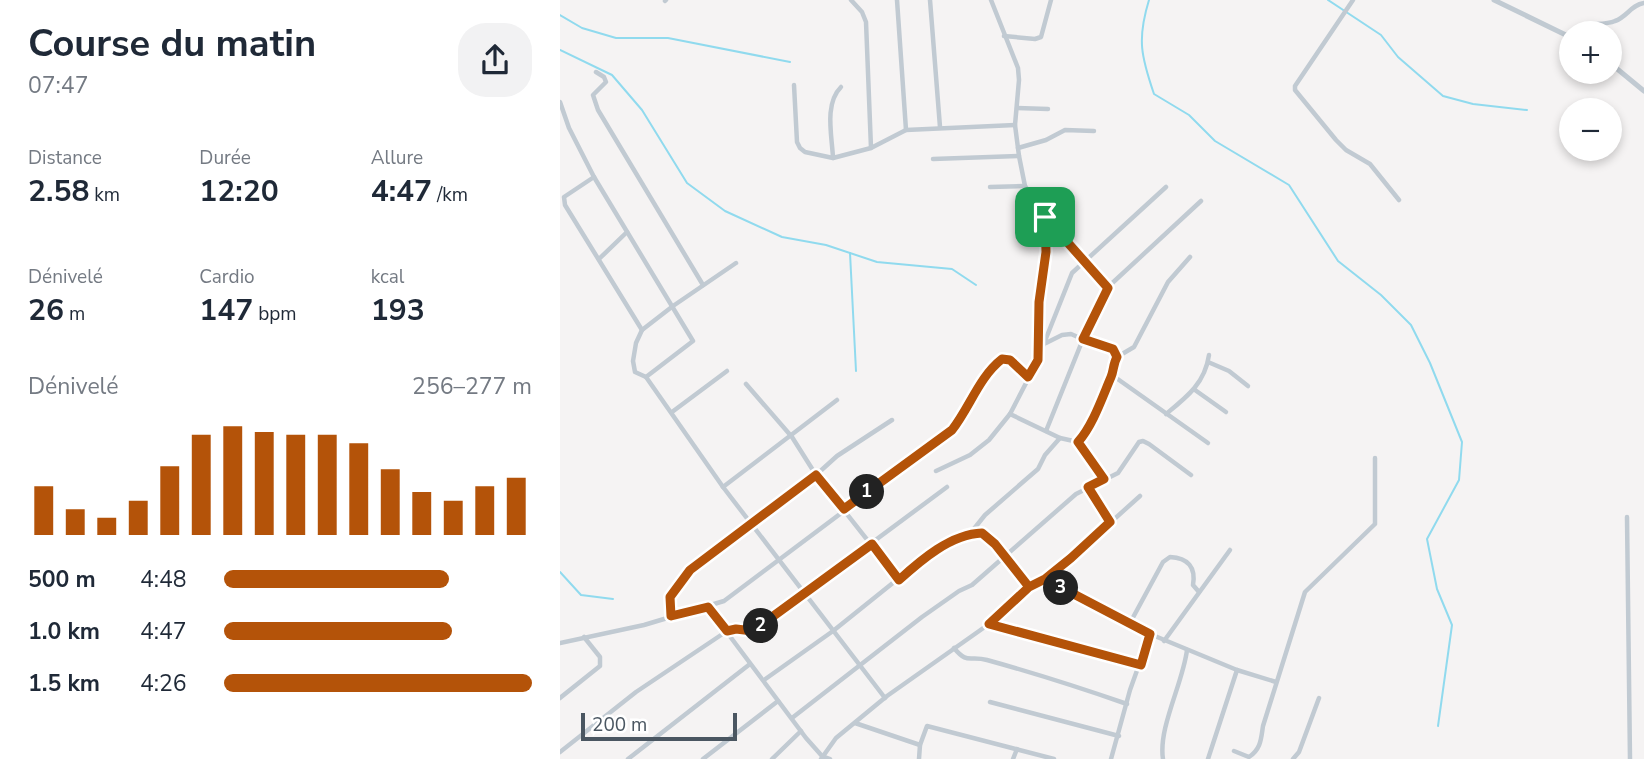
<!DOCTYPE html>
<html lang="fr">
<meta charset="utf-8">
<style>
body{margin:0;font-family:"Nunito Sans",sans-serif;background:#f2f2f3;color:#1f2937;height:100vh;display:flex;flex-direction:column;font-size:26px;white-space:nowrap}
*{box-sizing:border-box;margin:0}
p{font-size:23px;color:#747a83}
.icon{flex:none;width:38px;height:38px;fill:none;stroke:currentColor;stroke-width:2;stroke-linecap:round;stroke-linejoin:round}
.map{position:relative;flex:1;overflow:hidden}
.details{display:flex;flex-direction:column;background:#fff;width:560px}
.details>*{flex:none}
.buttons{position:absolute;left:999px;top:21px;display:grid;gap:14px}
.buttons a{display:grid;place-items:center;width:63px;height:63px;border-radius:50%;background:#fff;box-shadow:0 4px 10px #0003;font-size:35px}
.scale{position:absolute;left:21px;bottom:18px;width:156px;box-sizing:border-box;padding-left:7px;border:4px solid #4a5661;border-top:0;font-size:19px;line-height:24px;white-space:nowrap;color:#4a5661;-webkit-text-stroke:5px #fff;paint-order:stroke}
.pin{position:absolute;display:grid;place-items:center;width:60px;height:60px;color:#fff;margin:-30px;border-radius:14px;box-shadow:0 4px 10px #0006}
.km{position:absolute;width:35px;height:35px;margin:-18px;border-radius:50%;background:#222;color:#fff;font-size:19px;line-height:35px;text-align:center}
.round{display:grid;place-items:center;flex:none;width:74px;height:74px;border-radius:28px;background:#f2f2f3}
.summary{display:flex;align-items:center;justify-content:space-between;height:119px;padding:0 28px}
h1{font-size:38px;font-weight:700;line-height:52px}
.figures{display:grid;grid-template-columns:repeat(3,1fr);gap:10px;height:119px;padding:7px 28px}
.figures div{display:grid;align-content:center}
.figures b{font-size:30px;font-weight:700}
.figures small{font-size:19px;font-weight:400}
.figures p{font-size:19px}
.chart{height:196px;padding:14px 28px}
.chart p{display:flex;justify-content:space-between}
.chart svg{width:100%;height:126px;margin-top:7px;stroke:#b45309;stroke-width:6}
ul{padding:0 28px;list-style:none;font-size:23px}
li{display:grid;grid-template-columns:112px 84px 1fr;align-items:center;height:52px}
li i{height:18px;border-radius:9px;background:#b45309}
main{display:flex;flex:1;min-height:0}
.map>svg:first-child{display:block}
</style>
<main>
<section class="details">
<div class="summary"><div><h1>Course du matin</h1><p>07:47</p></div><a class="round"><svg class="icon" aria-label="share" viewBox="0 0 24 24"><path d="M12 15V3M7 8l5-5 5 5M5 13v7h14v-7"/></svg></a></div>
<div class="figures">
<div><p>Distance</p><b>2.58<small> km</small></b></div>
<div><p>Durée</p><b>12:20</b></div>
<div><p>Allure</p><b>4:47<small> /km</small></b></div>
</div>
<div class="figures">
<div><p>Dénivelé</p><b>26<small> m</small></b></div>
<div><p>Cardio</p><b>147<small> bpm</small></b></div>
<div><p>kcal</p><b>193</b></div>
</div>
<div class="chart"><p><span>Dénivelé</span>256–277 m</p>
<svg viewBox="0 0 160 44" preserveAspectRatio="none"><path d="M5 44V27M15 44V35M25 44V38M35 44V32M45 44V20M55 44V9M65 44V6M75 44V8M85 44V9M95 44V9M105 44V12M115 44V21M125 44V29M135 44V32M145 44V27M155 44V24"/></svg>
</div>
<ul>
<li><b>500 m</b>4:48<i style="width:73%"></i></li>
<li><b>1.0 km</b>4:47<i style="width:74%"></i></li>
<li><b>1.5 km</b>4:26<i style="width:100%"></i></li>
</ul>
</section>
<div class="map">
<svg width="1084" height="759" viewBox="0 0 1084 759">
<rect width="100%" height="100%" fill="#f5f3f3"/>
<g fill="none" stroke-linecap="round" stroke-linejoin="round">
<g stroke="#90daee" stroke-width="2">
<path d="M589,0c-12,39 -8,56 5,94l35,21 26,26 74,44 49,76 43,34 30,30 19,38 32,79 -3,38 -32,59 10,50 15,36 -14,101"/>
<polyline points="768,0 821,35 838,57 883,96 913,104 967,110"/>
<polyline points="0,15 22,28 56,38 108,38 230,62"/>
<polyline points="0,50 52,75 82,110 127,183 165,211 222,237 266,245 317,262 392,269 416,285"/>
<polyline points="290,253 296,371"/>
<polyline points="0,572 21,595 53,599"/>
</g>
<g stroke="#c1cad2" stroke-width="4.5">
<polyline points="291,0 302,12 306,22 311,148"/>
<polyline points="337,0 346,130"/>
<polyline points="370,0 380,127"/>
<polyline points="793,0 735,86 735,90 776,140 786,150 810,164 839,200"/>
<polyline points="105,1 106,0"/>
<path d="M1012,33c10,-13 29,-6 43,-12 12,-4 16,-16 29,-18"/>
<polyline points="444,36 475,39 481,37 491,0"/>
<polyline points="36,72 44,77 46,82 33,95 38,110 143,285"/>
<polyline points="234,85 237,142 240,148 245,152 273,158 311,148 346,130 455,125"/>
<polyline points="0,102 9,128 34,177 133,341 86,377"/>
<polyline points="457,108 488,109"/>
<polyline points="458,148 486,140 505,130 534,131"/>
<path d="M273,158c-1,-22 -9,-54 8,-71"/>
<polyline points="373,159 459,156"/>
<polyline points="34,177 4,197 5,205 82,330"/>
<polyline points="430,187 465,186"/>
<polyline points="486,218 548,287"/>
<polyline points="39,259 67,232"/>
<polyline points="176,263 113,306 82,330 76,343 73,361 75,372 86,377 163,487 325,698"/>
<polyline points="486,343 502,335 511,334 536,345 549,347 557,357"/>
<polyline points="479,356 512,273 606,187"/>
<polyline points="648,362 669,371 688,386"/>
<polyline points="552,375 648,443"/>
<polyline points="186,384 232,437 256,475 339,580"/>
<polyline points="635,390 666,412"/>
<polyline points="112,412 167,371"/>
<path d="M606,414c21,-17 39,-31 43,-59"/>
<polyline points="486,431 523,339 548,287 641,201"/>
<polyline points="500,438 518,442 525,434 552,375 552,365 557,357 574,347 608,282 630,257"/>
<polyline points="518,442 544,479"/>
<polyline points="376,471 410,455 429,440 450,414 478,360 479,302 486,252 485,217 465,186 459,156 455,125 459,80 458,68 431,0"/>
<polyline points="163,487 277,400"/>
<polyline points="528,487 550,522"/>
<polyline points="1067,517 1070,759"/>
<polyline points="410,533 425,534 469,587"/>
<polyline points="485,579 590,634"/>
<polyline points="148,607 246,738 262,756 270,759"/>
<polyline points="111,616 110,597 130,570 256,475 277,456 332,420"/>
<path d="M570,623l33,-61 7,-5c18,1 26,10 23,28l6,7"/>
<polyline points="430,624 581,665"/>
<polyline points="604,641 670,550"/>
<path d="M0,643l84,-18 80,-24 228,-171c18,-23 27,-53 50,-71l8,2 19,16"/>
<path d="M394,648c14,17 15,7 33,12 47,13 94,28 140,44"/>
<polyline points="204,680 273,631 354,566 413,530 425,515 478,469 485,455 500,438 450,414"/>
<polyline points="0,698 40,666 40,657 24,637"/>
<polyline points="430,702 559,736"/>
<polyline points="232,718 362,617 399,591 412,585 516,494 558,473 579,442 583,441 589,444 631,475"/>
<polyline points="295,723 360,745"/>
<path d="M674,751l15,6c12,-8 12,-18 14,-31l42,-134 70,-68v-66"/>
<polyline points="0,752 76,692 167,631 176,629 193,631 387,487"/>
<polyline points="68,759 190,664"/>
<polyline points="143,759 218,701"/>
<polyline points="212,759 241,731"/>
<polyline points="261,759 276,738 327,696 429,624 469,587 485,579 511,558 580,496"/>
<polyline points="359,759 360,745 367,726 494,759"/>
<polyline points="453,759 457,749"/>
<polyline points="551,759 570,690 590,634 677,670 716,682"/>
<path d="M603,759c-5,-31 20,-76 24,-109"/>
<polyline points="648,759 677,670"/>
<polyline points="733,759 739,752 759,698"/>
</g>
<g stroke="#c1cad2" stroke-width="5">
<polyline points="934,0 1012,38"/>
<polyline points="1050,63 1084,91"/>
</g>
</g>
<g fill="none" stroke-linecap="round" stroke-linejoin="round">
<defs>
<path id="route" d="M485,217l1,35 -7,50 -1,58 -10,17 -18,-17 -8,-1c-23,18 -32,48 -50,71l-108,79 -28,-34 -126,95 -20,27 1,19 37,-9 19,24 9,-2 17,2 119,-87 27,36c22,-20 52,-46 83,-47l13,11 34,43 16,-8 105,55 -9,31 -152,-41 40,-37 16,-8 26,-21 39,-36 -22,-35 16,-8 -26,-37c15,-17 24,-44 33,-65 3,-7 2,-13 6,-20l-4,-8 -30,-10 25,-51 -63,-71"/>
</defs>
<use href="#route" stroke="#fff" stroke-width="14"/>
<use href="#route" stroke="#b45309" stroke-width="9"/>
</g>
</svg>
<div class="buttons">
<a>+</a>
<a>−</a>
</div>
<div class="scale">200 m</div>
<div class="pin" style="left:485px;top:217px;background:#1e9e55"><svg class="icon" aria-label="arrive" viewBox="0 0 24 24"><path d="M6 21V4h12l-3 4 3 4H6"/></svg></div>
<b class="km" style="left:307px;top:492px">1</b>
<b class="km" style="left:201px;top:626px">2</b>
<b class="km" style="left:501px;top:588px">3</b>
</div>
</main>
